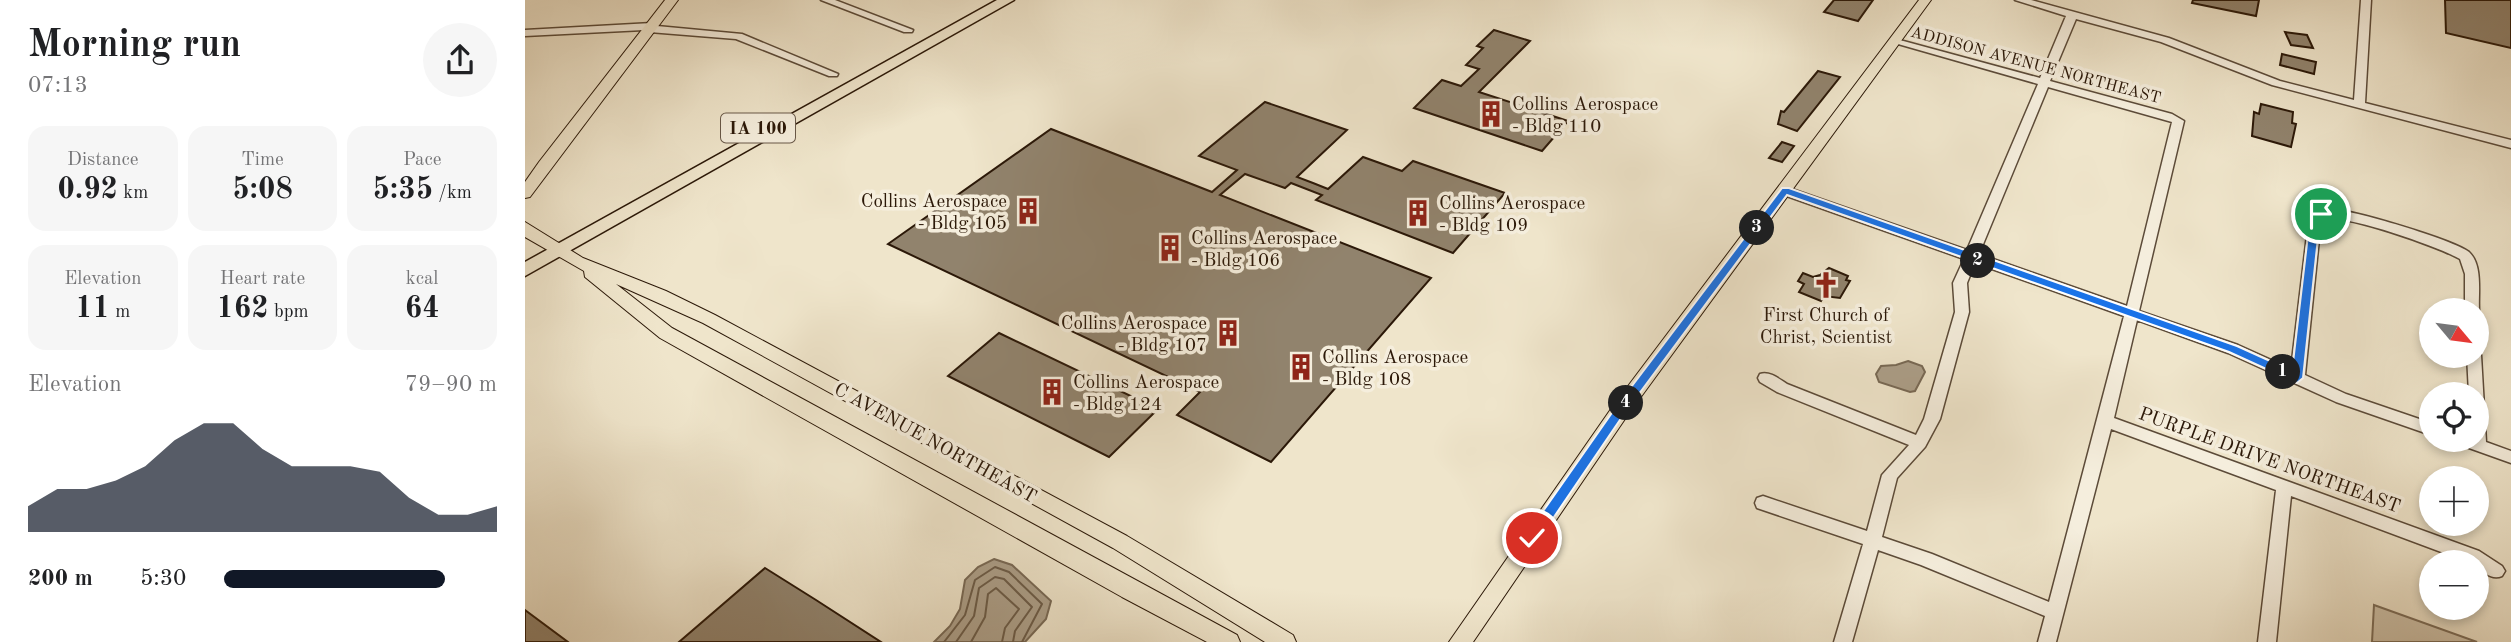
<!DOCTYPE html>
<meta charset="utf-8">
<style>
body{margin:0;font-family:"Old Standard TT",serif;background:#f6f6f6;color:#202124;height:100vh;display:flex;flex-direction:column;font-size:26px;white-space:nowrap}
*{box-sizing:border-box;margin:0}
p{font-size:23px;color:#757577}
.icon{flex:none;width:38px;height:38px;fill:none;stroke:currentColor;stroke-width:2;stroke-linecap:round;stroke-linejoin:round}
.map{position:relative;flex:1;overflow:hidden}
.sheet{display:flex;flex-direction:column;background:#fff;width:525px}
.sheet>*{flex:none}
.needle{width:46px;rotate:119deg}
.fabs{position:absolute;left:1894px;top:298px;display:grid;gap:14px}
.fabs a{display:grid;place-items:center;width:70px;height:70px;border-radius:50%;background:#fff;box-shadow:0 4px 10px #0003;font-size:35px}
.pin{position:absolute;display:grid;place-items:center;width:60px;height:60px;color:#fff;margin:-30px;border:4px solid #fff;border-radius:50%;box-shadow:0 2px 7px #0007}
.km{position:absolute;width:35px;height:35px;margin:-18px;border-radius:50%;background:#222;color:#fff;font-size:19px;line-height:35px;text-align:center}
.round{display:grid;place-items:center;flex:none;width:74px;height:74px;border-radius:37px;background:#f6f6f6}
.summary{display:flex;align-items:center;justify-content:space-between;height:119px;padding:0 28px}
h1{font-size:38px;font-weight:600;line-height:52px}
.metrics{display:grid;grid-template-columns:repeat(3,1fr);gap:10px;height:119px;padding:7px 28px}
.metrics div{display:grid;align-content:center;border-radius:18px;background:#f6f6f6;text-align:center}
.metrics b{font-size:30px;font-weight:600}
.metrics small{font-size:19px;font-weight:400}
.metrics p{font-size:19px}
.chart{height:196px;padding:14px 28px}
.chart p{display:flex;justify-content:space-between}
.chart svg{width:100%;height:126px;margin-top:7px;fill:#111827;opacity:.7}
ul{padding:0 28px;list-style:none;font-size:23px}
li{display:grid;grid-template-columns:112px 84px 1fr;align-items:center;height:52px}
li i{height:18px;border-radius:9px;background:#111827}
main{display:flex;flex:1;min-height:0}
.map>svg:first-child{display:block}
</style>
<main>
<section class="sheet">
<div class="summary"><div><h1>Morning run</h1><p>07:13</p></div><a class="round"><svg class="icon" aria-label="share" viewBox="0 0 24 24"><path d="M12 15V3M7 8l5-5 5 5M5 13v7h14v-7"/></svg></a></div>
<div class="metrics">
<div><p>Distance</p><b>0.92<small> km</small></b></div>
<div><p>Time</p><b>5:08</b></div>
<div><p>Pace</p><b>5:35<small> /km</small></b></div>
</div>
<div class="metrics">
<div><p>Elevation</p><b>11<small> m</small></b></div>
<div><p>Heart rate</p><b>162<small> bpm</small></b></div>
<div><p>kcal</p><b>64</b></div>
</div>
<div class="chart"><p><span>Elevation</span>79–90 m</p>
<svg viewBox="0 0 160 44" preserveAspectRatio="none"><path d="M0 44V35L10 29L20 29L30 26L40 21L50 12L60 6L70 6L80 15L90 21L100 21L110 21L120 23L130 32L140 38L150 38L160 35V44z"/></svg>
</div>
<ul>
<li><b>200 m</b>5:30<i style="width:81%"></i></li>
</ul>
</section>
<div class="map">
<svg width="1986" height="642" viewBox="0 0 1986 642">
<rect width="100%" height="100%" fill="#efe5cb"/>
<filter id="stains"><feTurbulence type="fractalNoise" baseFrequency=".00286" numOctaves="4"/><feColorMatrix values="0 0 0 0 .2 0 0 0 0 .09 0 0 0 0 .02 0 0 0 .5 -.17"/></filter>
<radialGradient id="worn" r=".72"><stop offset=".6" stop-color="#630" stop-opacity="0"/><stop offset="1" stop-color="#630" stop-opacity=".3"/></radialGradient>
<polygon fill="#cec2aa" stroke="#7c6d59" stroke-width="2" points="1849,605 1952,642 1847,642"/>
<g fill="#ac9f89" stroke="#786955" stroke-width="2">
<polygon points="1383,361 1397,366 1400,372 1390,391 1385,392 1354,382 1351,374 1356,366 1371,365"/>
<polygon points="469,559 487,565 526,601 521,619 500,642 409,642 425,626 435,609 440,580 453,567"/>
</g>
<g fill="none" stroke-linecap="round" stroke-linejoin="round">
<g stroke="#6c5c48" stroke-width="2">
<polyline points="419,642 440,615 450,580 470,567 484,572 517,604 497,642"/>
<polyline points="431,642 449,616 454,588 470,577 479,579 507,607 490,631 488,642"/>
<polyline points="446,642 460,617 463,594 471,588 494,609 480,628 477,642"/>
</g>
</g>
<g fill="#91836d" stroke="#2b1808" stroke-width="2">
<polygon points="1309,0 1348,0 1333,21 1299,12"/>
<polygon points="1668,0 1734,0 1731,16 1667,3"/>
<polygon points="1920,0 1986,0 1986,48 1921,33"/>
<polygon points="969,30 1005,41 954,92 1043,121 1017,151 889,108 917,80 936,86 954,69 941,65 958,48 952,46"/>
<polygon points="1760,32 1782,35 1788,48 1766,45"/>
<polygon points="1757,54 1791,62 1789,74 1755,65"/>
<polygon points="1293,71 1315,77 1272,131 1253,124 1256,111 1259,112"/>
<polygon points="740,102 822,130 772,177 788,183 803,189 838,157 877,171 888,161 980,193 928,253 791,200 797,195 766,183 760,188 720,174 695,195 906,278 746,462 652,415 675,392 363,244 526,129 687,192 712,170 674,156"/>
<polygon points="1736,104 1768,112 1767,123 1771,124 1766,147 1727,136 1729,112 1734,114"/>
<polygon points="1257,142 1269,146 1257,162 1244,158"/>
<polygon points="1304,268 1323,276 1321,280 1325,281 1315,298 1299,296 1296,301 1274,292 1279,284 1273,281 1278,273 1288,277 1295,275"/>
<polygon points="474,333 633,409 584,457 423,376"/>
<polygon points="240,568 291,600 356,642 154,642"/>
<polygon points="0,610 43,642 0,642"/>
</g>
<g fill="none" stroke-linecap="round" stroke-linejoin="round">
<defs>
<g id="minor">
<polygon points="296,0 310,0 388,30 387,32 379,32"/>
<path d="M1490,0h16l138,38 111,43 74,19 7,-100h10l-6,103 146,37v8l-239,-63 -111,-43 -85,-23 -26,62 122,33 12,7 -45,190 99,34 53,24 18,-151c4,-6 11,-9 19,-9 20,-1 126,31 141,43 14,13 9,41 10,58l-3,4v-4h-11v-36l-5,-15c-19,-11 -121,-48 -139,-39l-16,155 41,19 85,29v12l-95,-33 -108,-49 -91,-33 -23,98 365,133 23,15 3,5 -3,5c-10,4 -17,-3 -26,-9v-5h-8l-177,-66 -15,146h-18l18,-152 -165,-61 -55,213h-18l7,-26 -124,-51 -43,-15 -26,92h-18l29,-98 -106,-36 -2,-5 2,-5 6,-2 104,35 15,-56 27,-30 -132,-53 -17,-10 -2,-4 2,-4c10,-3 19,5 27,10l129,51 8,-16 31,-107 -2,-29 11,-24 -183,-65 -2,-3 2,-3h8l178,62 71,-166 -147,-42 5,-3 144,39 26,-62zM1523,87l124,35 -45,184 -148,-52zM1450,263l149,53 -75,286 -117,-48 -50,-17 15,-59 28,-31 15,-28 29,-107 -2,-29z"/>
<polygon points="127,23 132,26 217,34 313,74 312,76 304,76 211,39 124,32 119,30 0,36 0,30"/>
<polygon points="1951,350 1956,355 1961,442 1986,451 1986,463 1930,443 1927,439 1951,439 1951,394 1944,394 1942,355 1951,355"/>
</g>
<g id="major">
<polygon points="140,0 153,0 5,197 0,198 0,182 14,162"/>
<polygon points="1394,0 1406,0 1102,416 948,642 924,642 1088,406"/>
<polygon points="0,222 58,258 141,291 190,315 602,536 768,635 771,642 740,642 588,548 178,323 91,284 147,328 712,635 715,642 682,642 597,597 135,338 60,277 59,271 0,237"/>
</g>
<polygon id="highway" points="472,0 489,0 0,276 0,262"/>
</defs>
<use href="#minor" stroke="#5c4b39" stroke-width="3"/>
<use href="#major" stroke="#2b1808" stroke-width="2"/>
<use href="#highway" stroke="#2b1808" stroke-width="3"/>
<use href="#minor" fill="#f5eedd" fill-rule="evenodd"/>
<use href="#major" fill="#efe5cb" fill-rule="evenodd"/>
<use href="#highway" fill="#efe5cb" fill-rule="evenodd"/>
</g>
<polygon fill="#1a73e8" stroke="#fff" stroke-width="2" points="1257,188 1264,188 1712,346 1767,371 1785,218 1792,211 1799,211 1801,214 1795,219 1778,378 1772,383 1768,381 1704,352 1262,195 1099,414 1012,542 1002,542 1002,534 1091,407"/>
<defs>
<symbol id="building-bare" viewBox="-9 -9 18 18"><path d="M-4-6H4V6H1V3H-1V6H-4ZM-2.5-4.3h1.7v1.8h-1.7ZM.8-4.3h1.7v1.8H.8ZM-2.5-1h1.7V.8h-1.7ZM.8-1h1.7V.8H.8Z" fill="#8f2418" stroke="#f5eedd" stroke-width="2.5" paint-order="stroke"/></symbol>
<symbol id="church-bare" viewBox="-9 -9 18 18"><path d="M-1.2-6h2.4v3.5h3.3v2.4h-3.3V6h-2.4V-.1h-3.3v-2.4h3.3Z" fill="#8f2418" stroke="#f5eedd" stroke-width="2.5" paint-order="stroke"/></symbol>
</defs>
<g fill-rule="evenodd">
<use href="#building-bare" x="947" y="95" width="38" height="38"/>
<use href="#building-bare" x="484" y="192" width="38" height="38"/>
<use href="#building-bare" x="874" y="194" width="38" height="38"/>
<use href="#building-bare" x="626" y="229" width="38" height="38"/>
<use href="#church-bare" x="1282" y="266" width="38" height="38"/>
<use href="#building-bare" x="684" y="314" width="38" height="38"/>
<use href="#building-bare" x="757" y="348" width="38" height="38"/>
<use href="#building-bare" x="508" y="373" width="38" height="38"/>
</g>
<g text-anchor="middle" stroke-width="7" stroke-linejoin="round" paint-order="stroke">
<g font-size="16" fill="#2b1808" stroke="#f5eedd">
<text transform="translate(1511 64) rotate(15)" y="6">ADDISON AVENUE NORTHEAST</text>
</g>
<rect fill="#f5eedd" stroke="#685848" stroke-width="2" x="196" y="113.5" width="74" height="29" rx="5"/>
<g font-size="18" font-weight="bold" fill="#2b1808">
<text x="233" y="134">IA 100</text>
</g>
<g font-size="19" fill="#2b1808" stroke="#f5eedd" text-anchor="start">
<text x="987" y="110">Collins Aerospace<tspan x="987" dy="22">- Bldg 110</tspan></text>
<text x="482" y="207" text-anchor="end">Collins Aerospace<tspan x="482" dy="22">- Bldg 105</tspan></text>
<text x="914" y="209">Collins Aerospace<tspan x="914" dy="22">- Bldg 109</tspan></text>
<text x="666" y="244">Collins Aerospace<tspan x="666" dy="22">- Bldg 106</tspan></text>
<text x="1301" y="321" text-anchor="middle">First Church of<tspan x="1301" dy="22">Christ, Scientist</tspan></text>
<text x="682" y="329" text-anchor="end">Collins Aerospace<tspan x="682" dy="22">- Bldg 107</tspan></text>
<text x="797" y="363">Collins Aerospace<tspan x="797" dy="22">- Bldg 108</tspan></text>
<text x="548" y="388">Collins Aerospace<tspan x="548" dy="22">- Bldg 124</tspan></text>
</g>
<g font-size="19" fill="#2b1808" stroke="#f5eedd">
<text transform="translate(411 442) rotate(29)" y="7">C AVENUE NORTHEAST</text>
<text transform="translate(1745 459) rotate(20)" y="7">PURPLE DRIVE NORTHEAST</text>
</g>
</g>
<rect width="100%" height="100%" filter="url(#stains)"/>
<rect width="100%" height="100%" fill="url(#worn)"/>
</svg>
<div class="fabs">
<a><svg class="needle" viewBox="-14 -14 28 28"><path d="M0-13l5 13h-10z" fill="#e53935"/><path d="M0 13l5-13h-10z" fill="#757577"/></svg></a>
<a><svg class="icon" aria-label="locate" viewBox="0 0 24 24"><circle cx="12" cy="12" r="6"/><path d="M12 2v4M12 18v4M2 12h4M18 12h4"/></svg></a>
<a>+</a>
<a>−</a>
</div>
<div class="pin" style="left:1796px;top:214px;background:#1e9e55"><svg class="icon" aria-label="arrive" viewBox="0 0 24 24"><path d="M6 21V4h12l-3 4 3 4H6"/></svg></div>
<div class="pin" style="left:1007px;top:538px;background:#d93025"><svg class="icon" aria-label="check" viewBox="0 0 24 24"><path d="M5 12l5 5 9-10"/></svg></div>
<b class="km" style="left:1758px;top:372px">1</b>
<b class="km" style="left:1453px;top:261px">2</b>
<b class="km" style="left:1232px;top:228px">3</b>
<b class="km" style="left:1101px;top:403px">4</b>
</div>
</main>
